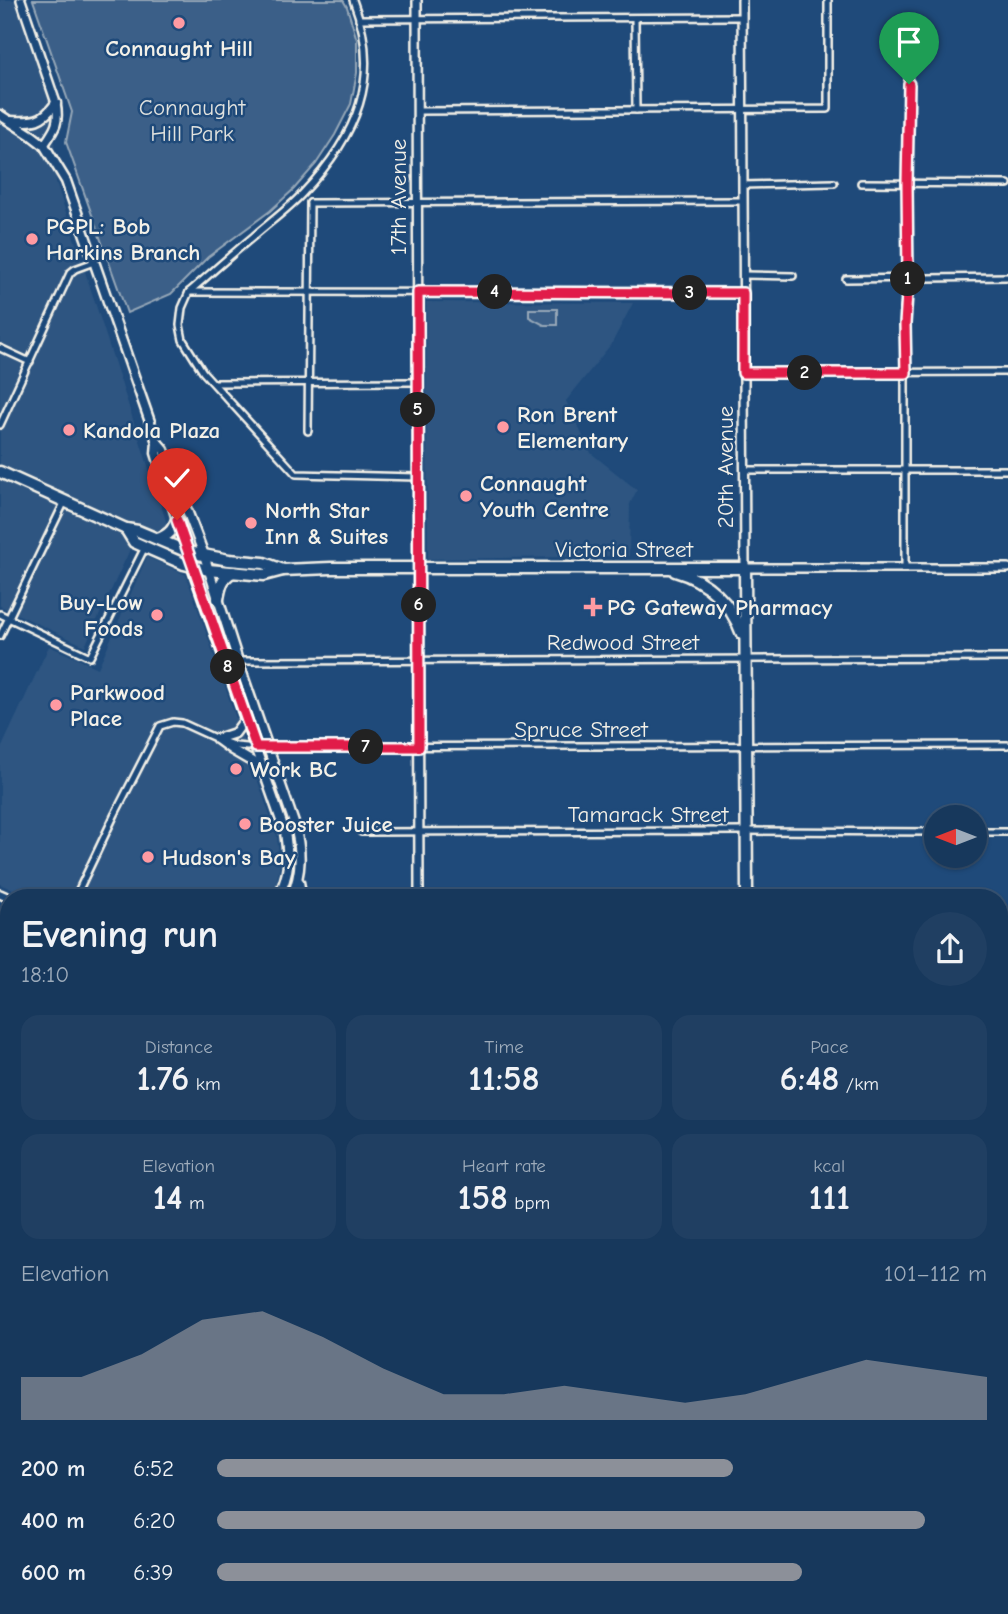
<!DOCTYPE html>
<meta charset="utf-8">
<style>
body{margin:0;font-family:"Comic Neue",sans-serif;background:#203f62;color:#f1f3f6;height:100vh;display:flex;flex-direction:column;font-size:26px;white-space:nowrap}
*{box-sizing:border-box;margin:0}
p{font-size:23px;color:#9eacbb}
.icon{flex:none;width:38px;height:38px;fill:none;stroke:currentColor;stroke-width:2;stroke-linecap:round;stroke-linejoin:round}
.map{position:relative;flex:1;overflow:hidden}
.sheet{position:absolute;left:0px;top:889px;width:1008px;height:726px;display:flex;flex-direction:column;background:#17385c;border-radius:28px 28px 0 0;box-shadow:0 2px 5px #0004,0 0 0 2px #365272}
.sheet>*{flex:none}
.needle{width:46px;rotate:270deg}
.buttons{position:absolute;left:924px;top:805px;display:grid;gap:14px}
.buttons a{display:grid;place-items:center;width:63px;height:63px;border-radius:50%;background:#17385c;box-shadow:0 2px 5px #0004,0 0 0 2px #365272;font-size:35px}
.pin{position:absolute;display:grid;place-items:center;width:60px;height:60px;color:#fff;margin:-72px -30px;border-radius:50% 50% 50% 0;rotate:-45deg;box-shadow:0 0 7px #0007}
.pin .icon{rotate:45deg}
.km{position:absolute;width:35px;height:35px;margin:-18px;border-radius:50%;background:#222;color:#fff;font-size:19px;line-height:35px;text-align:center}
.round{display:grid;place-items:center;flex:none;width:74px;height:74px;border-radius:37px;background:#203f62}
.summary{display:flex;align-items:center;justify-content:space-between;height:119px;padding:0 21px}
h1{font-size:38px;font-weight:700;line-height:52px}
.figures{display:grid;grid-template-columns:repeat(3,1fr);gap:10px;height:119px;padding:7px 21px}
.figures div{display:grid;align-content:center;border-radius:18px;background:#203f62;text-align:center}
.figures b{font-size:35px;font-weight:700}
.figures small{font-size:19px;font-weight:400}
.figures p{font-size:19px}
.chart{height:196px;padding:14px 21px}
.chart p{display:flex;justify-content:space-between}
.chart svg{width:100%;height:126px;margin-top:7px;fill:#8c9099;opacity:.7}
ul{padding:0 21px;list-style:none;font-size:23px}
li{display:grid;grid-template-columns:112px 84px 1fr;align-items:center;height:52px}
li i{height:18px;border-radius:9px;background:#8c9099}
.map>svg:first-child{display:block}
</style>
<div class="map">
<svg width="1008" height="1614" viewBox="0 0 1008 1614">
<rect width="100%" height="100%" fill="#1f4a7a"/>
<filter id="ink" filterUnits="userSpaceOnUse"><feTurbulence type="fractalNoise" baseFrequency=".0143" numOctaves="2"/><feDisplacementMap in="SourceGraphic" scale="14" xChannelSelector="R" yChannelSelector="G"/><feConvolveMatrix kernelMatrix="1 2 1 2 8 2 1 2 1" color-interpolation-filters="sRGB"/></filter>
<g filter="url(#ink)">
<g fill="#2d5581">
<polygon points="0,0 15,0 53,111 56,182 166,521 165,529 157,532 141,526 85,646 0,606"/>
<polygon points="426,302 633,303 612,343 566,401 591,453 637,490 630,504 629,556 428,559"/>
<polygon points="147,557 186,575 277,836 280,866 273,898 30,898 0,884 0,751 49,646 98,668"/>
<polygon points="9,1053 9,1286 0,1286 0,1072"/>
<polygon points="665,1606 675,1614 515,1614 514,1607"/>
</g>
<g fill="#3a5f88" stroke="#97a8b8" stroke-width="2">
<polygon points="33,0 343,0 347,7 357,40 357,73 351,104 335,135 316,164 294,189 270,211 208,257 171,294 127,313 66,142 72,112"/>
<polygon points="529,309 557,309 557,325 544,325 529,317"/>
<polygon points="999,1251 1008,1251 1008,1614 763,1614 763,1607 999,1606"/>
<polygon points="686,1607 741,1607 742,1614 691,1614"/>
</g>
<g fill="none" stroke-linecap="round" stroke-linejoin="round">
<polyline stroke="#9cacbb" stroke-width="2" points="999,1295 1008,1293"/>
<defs>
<g id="minor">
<path d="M353,0c30,77 4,136 -51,194 -14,15 -32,28 -48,42 -22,18 -43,37 -65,56l-7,16 -2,17 3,15 20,32 93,102 121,3"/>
<polyline points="635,18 636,110"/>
<polyline points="359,19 742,17"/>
<polyline points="417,111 828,109 828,0"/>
<polyline points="861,183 1008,184"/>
<polyline points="743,185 834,183"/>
<polyline points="310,203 743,201"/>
<polyline points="743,275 793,276"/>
<polyline points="846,279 1008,277"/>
<polyline points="189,292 743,293"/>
<polyline points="0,348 30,362"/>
<polyline points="743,373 1008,372"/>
<polyline points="214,383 417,382"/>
<polyline points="0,425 70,273 75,269 94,262"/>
<polyline points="308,431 310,203"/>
<polyline points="744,470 1008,470"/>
<polyline points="905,567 905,324 907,278 907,183 909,26"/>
<polyline points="0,614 90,657 145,547"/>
<polyline points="0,636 64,503"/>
<polyline points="238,661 1008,658"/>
<polyline points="361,832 747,831 936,832"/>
<polyline points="975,832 1008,832"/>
<polyline points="75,898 115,814 160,726 173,722 182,723 217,739 236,746 247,747 1008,745"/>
<polyline points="999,916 1008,916"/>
<polyline points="0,1028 9,1032"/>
<polyline points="0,1057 9,1038"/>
<polyline points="999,1074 1008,1074"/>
<polyline points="1007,1128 1008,1128"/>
<polyline points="999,1156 1008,1160"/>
<polyline points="0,1292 9,1292"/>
<polyline points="999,1372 1008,1394"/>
<polyline points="0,1381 9,1381"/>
<polyline points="0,1568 9,1568"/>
<polyline points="999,1582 1008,1580"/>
<polyline points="458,1606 458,1614"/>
<polyline points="310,1614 310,1606"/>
<polyline points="969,1614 970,1606"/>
</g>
<g id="tertiary">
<path d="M21,0l35,103c4,20 -1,26 -12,42"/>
<polyline points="417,0 419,898"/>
<polyline points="742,0 745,568 1008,568"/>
<polyline points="0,894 9,898"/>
<polyline points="0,1473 9,1473"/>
<polyline points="745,1606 745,1614"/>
<polyline points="754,1606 754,1614"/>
</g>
<g id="secondary">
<path d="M0,115l31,20 13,10 22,36 91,261 7,8 40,105 34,106 56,162c8,27 8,49 -3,75"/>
<path d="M11,121c23,1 31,1 45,-18"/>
<path d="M157,442l-1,11 36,114 93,265c4,30 6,37 -7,66"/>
<polyline points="217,739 232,750 263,768"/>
<polyline points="217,739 235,733 246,718"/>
<polyline points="299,882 302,898"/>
<polyline points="216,1606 216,1614"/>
<polyline points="204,1614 204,1606"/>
</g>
<g id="trunk">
<polyline points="0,472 126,529 138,531 188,552 229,560 264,563 283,570"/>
<polyline points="126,529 134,542 145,547 184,564 208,570 264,575 283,570 331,568 745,568 747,892 749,898"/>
<path d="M158,539c11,-4 15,-9 19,-19"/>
<path d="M675,571c32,9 56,32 67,63"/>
<path d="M218,599c2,-12 4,-22 15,-27"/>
<polyline points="999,1190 1008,1196"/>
<polyline points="999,1205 1008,1211"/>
</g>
</defs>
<use href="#minor" stroke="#f4f1e8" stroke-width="10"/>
<use href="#tertiary" stroke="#f4f1e8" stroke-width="12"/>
<use href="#secondary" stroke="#f4f1e8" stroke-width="13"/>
<use href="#trunk" stroke="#f4f1e8" stroke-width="15"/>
<use href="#minor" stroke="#1f4a7a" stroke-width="5"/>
<use href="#tertiary" stroke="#1f4a7a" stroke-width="7"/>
<use href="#secondary" stroke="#1f4a7a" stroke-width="8"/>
<use href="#trunk" stroke="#1f4a7a" stroke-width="10"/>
</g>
</g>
<g fill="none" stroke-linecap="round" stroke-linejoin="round" filter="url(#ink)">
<defs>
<polyline id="route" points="177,520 256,747 419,747 418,292 743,293 743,373 906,373 905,324 908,278 907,183 909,84"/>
</defs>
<use href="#route" stroke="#fff" stroke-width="14"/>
<use href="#route" stroke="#e11d48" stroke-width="9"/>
</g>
<g fill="#ff9aa2" stroke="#1f4a7a" stroke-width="2.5">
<circle cx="179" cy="23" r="7"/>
<circle cx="32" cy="239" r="7"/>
<circle cx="503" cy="427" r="7"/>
<circle cx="69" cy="430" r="7"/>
<circle cx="466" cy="496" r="7"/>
<circle cx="251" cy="523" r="7"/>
<path d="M589.5 596.5h7v7h7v7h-7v7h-7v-7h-7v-7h7z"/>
<circle cx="157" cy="615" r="7"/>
<circle cx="56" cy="705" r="7"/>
<circle cx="236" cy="769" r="7"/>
<circle cx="245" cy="824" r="7"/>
<circle cx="148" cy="857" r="7"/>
</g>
<g text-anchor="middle" stroke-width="5" stroke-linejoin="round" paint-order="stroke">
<g font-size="23" font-weight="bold" fill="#f4f1e8" stroke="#1f4a7a" text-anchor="start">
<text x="179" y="56" text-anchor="middle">Connaught Hill</text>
<text x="46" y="234">PGPL: Bob<tspan x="46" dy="26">Harkins Branch</tspan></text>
<text x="517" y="422">Ron Brent<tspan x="517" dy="26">Elementary</tspan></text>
<text x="83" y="438">Kandola Plaza</text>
<text x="480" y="491">Connaught<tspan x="480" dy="26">Youth Centre</tspan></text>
<text x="265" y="518">North Star<tspan x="265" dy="26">Inn &amp; Suites</tspan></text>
<text x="143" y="610" text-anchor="end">Buy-Low<tspan x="143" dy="26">Foods</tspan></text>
<text x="607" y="615">PG Gateway Pharmacy</text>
<text x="70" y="700">Parkwood<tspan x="70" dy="26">Place</tspan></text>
<text x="250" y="777">Work BC</text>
<text x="259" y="832">Booster Juice</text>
<text x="162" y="865">Hudson's Bay</text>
</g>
<g font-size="23" fill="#e1e2de" stroke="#1f4a7a">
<text x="192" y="115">Connaught<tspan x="192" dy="26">Hill Park</tspan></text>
</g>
<g font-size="23" fill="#f4f1e8" stroke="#1f4a7a">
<text transform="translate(398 197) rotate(-90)" y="8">17th Avenue</text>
<text transform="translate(725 467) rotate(-90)" y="8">20th Avenue</text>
<text x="624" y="557">Victoria Street</text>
<text x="623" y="650">Redwood Street</text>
<text x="581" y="737">Spruce Street</text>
<text x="648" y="822">Tamarack Street</text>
</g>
</g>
</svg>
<div class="buttons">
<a><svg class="needle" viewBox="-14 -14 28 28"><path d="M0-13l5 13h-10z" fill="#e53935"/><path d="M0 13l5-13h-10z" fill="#9eacbb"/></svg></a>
</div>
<div class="pin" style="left:909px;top:84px;background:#1e9e55"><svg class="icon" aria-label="arrive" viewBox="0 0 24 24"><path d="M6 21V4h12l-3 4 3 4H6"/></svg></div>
<div class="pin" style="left:177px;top:520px;background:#d93025"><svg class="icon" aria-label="check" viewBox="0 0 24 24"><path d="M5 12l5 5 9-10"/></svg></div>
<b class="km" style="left:908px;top:279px">1</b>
<b class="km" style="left:805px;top:373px">2</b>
<b class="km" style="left:690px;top:293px">3</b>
<b class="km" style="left:495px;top:292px">4</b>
<b class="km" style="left:418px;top:410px">5</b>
<b class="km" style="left:419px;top:605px">6</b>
<b class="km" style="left:366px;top:747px">7</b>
<b class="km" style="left:228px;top:667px">8</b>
<section class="sheet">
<div class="summary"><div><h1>Evening run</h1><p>18:10</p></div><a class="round"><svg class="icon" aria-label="share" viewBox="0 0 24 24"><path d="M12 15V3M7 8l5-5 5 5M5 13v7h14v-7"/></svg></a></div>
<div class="figures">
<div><p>Distance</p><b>1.76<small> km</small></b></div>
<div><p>Time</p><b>11:58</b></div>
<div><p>Pace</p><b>6:48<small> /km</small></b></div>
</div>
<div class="figures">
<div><p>Elevation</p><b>14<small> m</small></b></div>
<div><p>Heart rate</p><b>158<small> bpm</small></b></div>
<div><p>kcal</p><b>111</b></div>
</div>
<div class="chart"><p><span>Elevation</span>101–112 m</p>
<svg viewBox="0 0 160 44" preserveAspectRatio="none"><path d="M0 44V29L10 29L20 21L30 9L40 6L50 15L60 26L70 35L80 35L90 32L100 35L110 38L120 35L130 29L140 23L150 26L160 29V44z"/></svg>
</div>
<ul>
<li><b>200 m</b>6:52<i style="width:67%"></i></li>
<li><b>400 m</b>6:20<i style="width:92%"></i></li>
<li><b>600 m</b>6:39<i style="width:76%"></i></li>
</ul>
</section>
</div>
